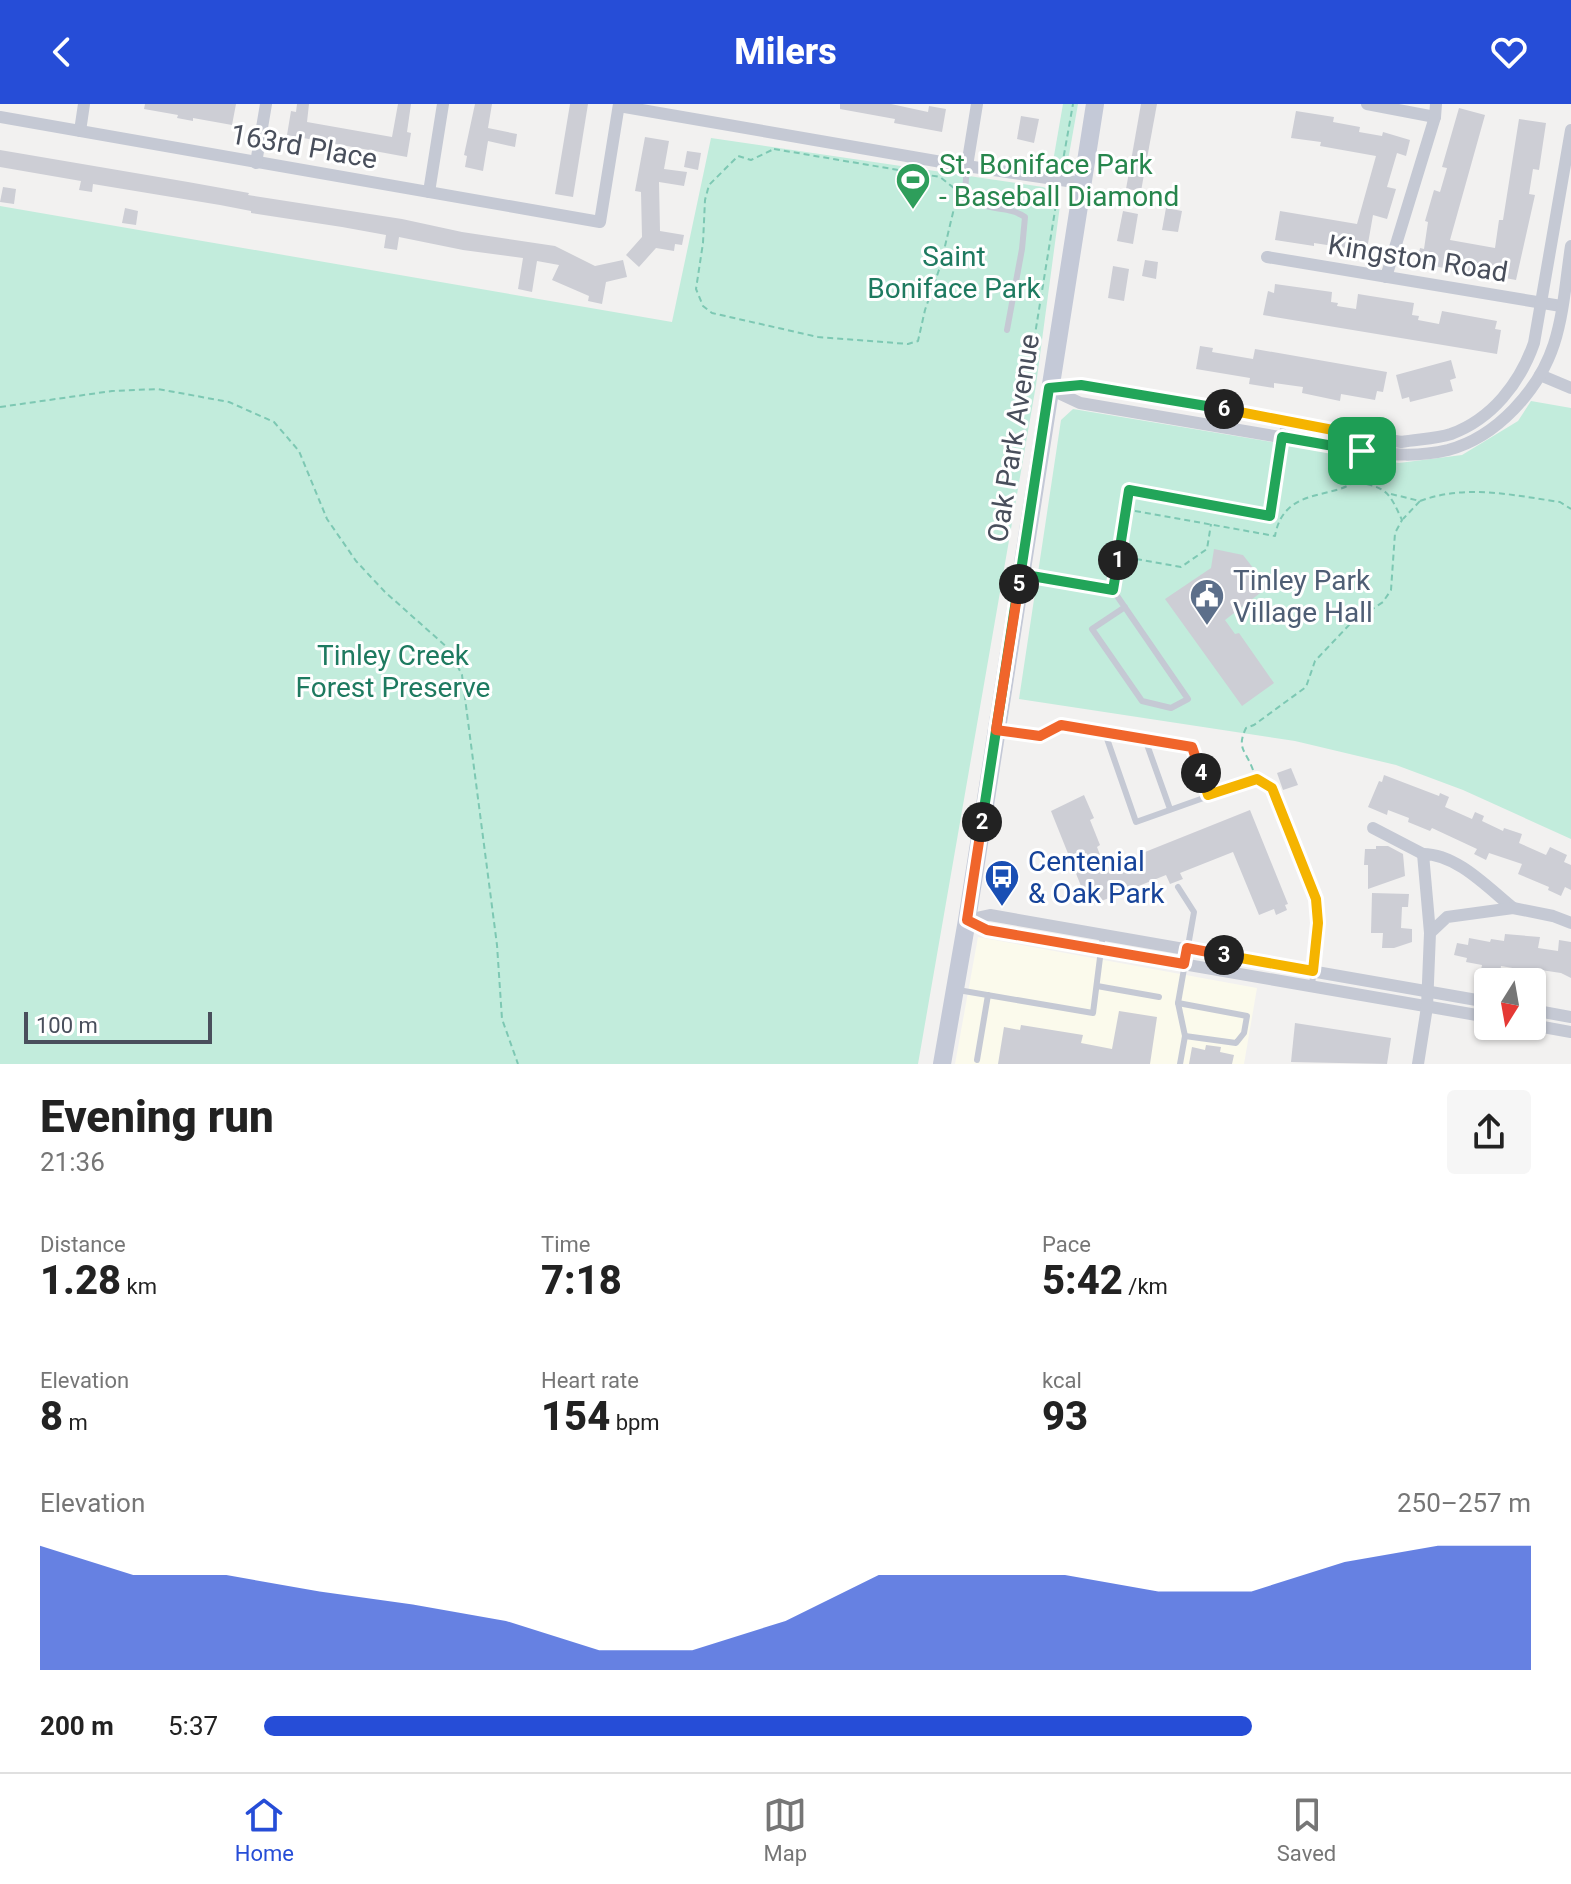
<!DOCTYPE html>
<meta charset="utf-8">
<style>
body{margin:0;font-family:Roboto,sans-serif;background:#f6f6f6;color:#222;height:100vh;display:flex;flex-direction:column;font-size:30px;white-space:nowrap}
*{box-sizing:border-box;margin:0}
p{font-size:26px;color:#767676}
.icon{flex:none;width:44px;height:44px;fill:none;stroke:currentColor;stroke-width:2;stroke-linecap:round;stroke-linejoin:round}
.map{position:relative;height:960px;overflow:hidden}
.drawer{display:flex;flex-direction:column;background:#fff;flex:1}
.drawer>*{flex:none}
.needle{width:52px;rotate:191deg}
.fabs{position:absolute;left:1474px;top:864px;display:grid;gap:16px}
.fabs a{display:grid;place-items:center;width:72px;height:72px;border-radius:8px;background:#fff;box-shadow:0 2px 6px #0004;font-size:40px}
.scale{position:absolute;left:24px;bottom:20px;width:188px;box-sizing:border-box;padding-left:8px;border:4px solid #494f5c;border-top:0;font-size:22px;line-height:28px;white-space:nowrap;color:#494f5c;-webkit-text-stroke:6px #fff;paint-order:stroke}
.pin{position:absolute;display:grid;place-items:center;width:68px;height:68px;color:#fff;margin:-34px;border-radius:16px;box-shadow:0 4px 12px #0006}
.km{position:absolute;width:40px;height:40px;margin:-20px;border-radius:50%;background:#222;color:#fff;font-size:22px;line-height:40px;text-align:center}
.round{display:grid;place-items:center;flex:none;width:84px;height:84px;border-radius:8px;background:#f6f6f6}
.overview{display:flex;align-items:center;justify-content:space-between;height:136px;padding:0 40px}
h1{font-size:44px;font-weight:800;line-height:60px}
.stats{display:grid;grid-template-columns:repeat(3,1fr);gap:12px;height:136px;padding:8px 40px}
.stats div{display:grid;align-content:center}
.stats b{font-size:40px;font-weight:800}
.stats small{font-size:22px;font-weight:400}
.stats p{font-size:22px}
.chart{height:224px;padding:16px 40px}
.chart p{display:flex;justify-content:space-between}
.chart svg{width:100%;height:144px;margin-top:8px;fill:#264dd7;opacity:.7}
ul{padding:0 40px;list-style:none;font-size:26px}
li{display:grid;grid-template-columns:128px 96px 1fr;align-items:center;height:60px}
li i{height:20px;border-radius:10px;background:#264dd7}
header{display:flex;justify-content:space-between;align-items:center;height:104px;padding:0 40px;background:#264dd7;color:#fff;font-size:36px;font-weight:800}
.menu{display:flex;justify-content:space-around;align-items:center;height:112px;border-top:2px solid #e0e0e0;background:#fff;font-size:22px;color:#767676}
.menu a{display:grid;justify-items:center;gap:4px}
.menu .on{color:#264dd7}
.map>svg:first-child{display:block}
</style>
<header><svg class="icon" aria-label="back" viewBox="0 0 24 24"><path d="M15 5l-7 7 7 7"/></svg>Milers<svg class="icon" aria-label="heart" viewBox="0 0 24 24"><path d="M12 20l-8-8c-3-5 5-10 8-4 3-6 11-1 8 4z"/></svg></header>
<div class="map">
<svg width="1571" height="960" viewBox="0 0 1571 960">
<rect width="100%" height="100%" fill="#f2f1f0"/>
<polygon fill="#fbfaec" points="978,833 1257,884 1244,960 955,960"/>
<g fill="#c2ecdc">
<polygon points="1063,0 1078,0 1067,62 1061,67 1051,69"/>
<polygon points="711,34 1043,83 1057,89 1061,94 1036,281 918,960 0,960 0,102 672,218"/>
<polygon points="1531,297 1571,304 1571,735 1463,686 1396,661 1295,637 1019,595 1061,316 1073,305 1399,359 1462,351 1518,317"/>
</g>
<g fill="#cdced5">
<polygon points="145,0 236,0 232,21 193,14 193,17 177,14 178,11 144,5"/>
<polygon points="297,0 309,0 307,18 392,33 398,0 411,0 407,28 411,29 407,53 287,31 291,7 296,8"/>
<polygon points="475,0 492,0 488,24 517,30 515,43 488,37 483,67 465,63 467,52 464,51"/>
<polygon points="570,0 588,0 573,93 555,90"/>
<polygon points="840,0 891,0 928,8 929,2 946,5 942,28 894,19 895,15 840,5"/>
<polygon points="1141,0 1157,0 1141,87 1126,85"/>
<polygon points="1459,4 1485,11 1450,136 1495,144 1499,116 1503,116 1519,15 1546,19 1539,66 1533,65 1529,90 1535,91 1516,176 1505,174 1506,169 1472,163 1471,169 1417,159 1420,144 1424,145 1428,118 1425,117 1434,86 1440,88 1447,64 1442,63"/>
<polygon points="1296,7 1334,13 1333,18 1360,23 1359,28 1382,32 1383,28 1410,36 1406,52 1397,49 1387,83 1396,85 1387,115 1373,111 1366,151 1352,148 1353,145 1314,139 1314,142 1275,136 1280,107 1357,120 1376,52 1320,42 1321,38 1291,34"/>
<polygon points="1021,12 1039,15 1034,39 1017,35"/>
<polygon points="645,33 669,37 664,65 687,68 684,82 659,78 660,127 684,131 682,141 675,140 674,147 656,144 639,163 626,151 642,133 641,88 635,87"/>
<polygon points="0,46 188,78 249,89 248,91 402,115 462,128 555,142 595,162 623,156 627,173 606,178 602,200 588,197 589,192 552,176 559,161 537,157 532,188 518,185 523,154 463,146 399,133 397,146 384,144 386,131 342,123 251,109 251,107 220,101 93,80 92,88 79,86 81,77 0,63"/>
<polygon points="687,47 701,49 698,66 684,63"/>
<polygon points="3,83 16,85 14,100 0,98"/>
<polygon points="125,104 138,107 136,121 122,119"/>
<polygon points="1166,104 1182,107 1178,128 1162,126"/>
<polygon points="1123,107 1138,110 1133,140 1117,137"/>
<polygon points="1145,156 1158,158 1156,175 1142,172"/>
<polygon points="1113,162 1129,165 1124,197 1108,194"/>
<polygon points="1275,180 1332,188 1331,198 1338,199 1337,202 1356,205 1358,190 1414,199 1412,211 1419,212 1418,216 1439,220 1442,207 1497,217 1495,225 1501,226 1497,250 1263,211 1268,187 1274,189"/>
<polygon points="1200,242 1213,244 1212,248 1253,255 1255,245 1387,268 1383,288 1377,287 1375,296 1341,290 1340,297 1302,289 1303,283 1274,279 1274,284 1249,280 1250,274 1196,265"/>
<polygon points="1451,256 1456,274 1450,276 1453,287 1410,298 1409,293 1402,295 1396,271"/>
<polygon points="1214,445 1243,451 1268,483 1225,516 1235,530 1239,529 1274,579 1242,602 1165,495 1211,464"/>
<polygon points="1291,664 1298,681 1283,686 1277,669"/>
<polygon points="1384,671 1439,692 1440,689 1449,693 1445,703 1472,715 1475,708 1484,712 1482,717 1503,727 1504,724 1522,730 1519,739 1546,751 1550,743 1567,751 1564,758 1571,761 1571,786 1565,783 1561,792 1548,786 1549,783 1518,770 1522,760 1489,749 1486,756 1474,750 1477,745 1432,724 1430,727 1408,718 1409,714 1388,706 1387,711 1368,703 1379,677 1382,678"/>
<polygon points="1084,691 1094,714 1090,716 1100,741 1097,743 1105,764 1250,706 1288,800 1285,801 1287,806 1276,811 1274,805 1259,811 1233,748 1180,769 1183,775 1170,780 1166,771 1089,802 1051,707"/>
<polygon points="1376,742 1388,742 1403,750 1405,772 1368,785 1368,761 1364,761 1365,745 1376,745"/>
<polygon points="1372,789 1409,790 1408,803 1402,803 1401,824 1412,825 1412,838 1394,844 1382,844 1383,829 1371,829"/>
<polygon points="1505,830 1540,833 1538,844 1558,847 1559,836 1571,838 1571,874 1561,869 1534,865 1533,872 1523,871 1524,866 1501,862 1500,869 1481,866 1482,861 1466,858 1467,854 1454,851 1457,839 1468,841 1469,834 1490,838 1491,835 1504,837"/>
<polygon points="1119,907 1157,913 1150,960 998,960 1004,923 1020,926 1021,921 1083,931 1081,939 1112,945"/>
<polygon points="1295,919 1391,934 1387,960 1291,958"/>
<polygon points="1206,941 1221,943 1220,948 1234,951 1232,960 1189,960 1192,943 1205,946"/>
</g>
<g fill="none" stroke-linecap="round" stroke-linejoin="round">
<g stroke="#7dc8b3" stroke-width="2" stroke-dasharray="6 4" stroke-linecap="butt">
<polygon points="774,45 940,73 954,84 956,96 940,163 925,206 918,237 908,240 818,233 712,209 703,202 696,185 703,139 705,96 709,81 738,52 751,56"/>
<polyline points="1062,62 1073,0"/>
<polyline points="1038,250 1032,249 1058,88"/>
<polyline points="0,303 112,287 158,285 229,298 274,318 299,347 327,415 356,457 385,488 449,545 462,571 497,841 502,915 518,960"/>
<polyline points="1391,390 1420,397 1403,415"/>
<path d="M1420,397c46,-17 92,-6 140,1l11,7"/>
<path d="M1135,407l140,25c10,-59 79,-29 89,-70"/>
<polyline points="1136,455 1181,463 1207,445 1211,420"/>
<path d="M1253,666c-7,-20 -17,-21 -7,-42l8,-3 52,-38 9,-26 35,-37 33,-22 8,-12 4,-57 7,-13c-13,-28 -15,-33 -47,-38"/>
</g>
<g stroke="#c5c9d4" stroke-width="6">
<path d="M967,62l-2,25c20,25 39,12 60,26l-3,32 -15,81"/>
<polyline points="1023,471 1113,486 1188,595 1171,604 1142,597 1092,525 1125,503"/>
<polyline points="1113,486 1129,386 1270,412 1284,317"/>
<polyline points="999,627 1040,632 1061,621 1192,643 1208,691"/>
<polyline points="1105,629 1136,718 1257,675 1272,684 1316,795 1318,819 1312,882"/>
<polyline points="1145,635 1170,705"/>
<polyline points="1178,783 1194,808 1178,899 1185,932 1180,960"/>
<polyline points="1097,882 1159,893"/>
<polyline points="958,886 1093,909 1103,830"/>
<polyline points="1178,899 1247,912 1244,929 1236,939 1185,932"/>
<polyline points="977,956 988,891"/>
</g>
<g stroke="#c5c9d4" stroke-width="12">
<polyline points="1367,0 1435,13"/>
<polyline points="619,2 953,60 1081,79"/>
<polyline points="0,13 600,118 619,0"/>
<polyline points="80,27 84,0"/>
<polyline points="256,59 266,0"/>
<polyline points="967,62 977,0"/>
<polyline points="429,88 443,0"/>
<polyline points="1267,153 1561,202"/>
<polyline points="1386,173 1435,13 1436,0"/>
<polyline points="1540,271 1571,284"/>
<path d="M1049,284l32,-3 320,57c16,-3 35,-3 50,-8 41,-15 69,-51 83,-91l37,-213"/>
<path d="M1050,285l30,14 282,48c30,4 57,6 86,-1 49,-13 91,-60 106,-106 10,-31 12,-66 17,-98"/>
<polyline points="1373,724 1423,750"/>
<polyline points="967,816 987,826 1488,913"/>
<polyline points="967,816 990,811 1488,898"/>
<path d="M1430,829l-7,-79c34,0 65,34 90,54"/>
<polyline points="1532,906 1571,913"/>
<polyline points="1532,921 1571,928"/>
<polyline points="1418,960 1427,903 1430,829 1447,813 1513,804 1553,812 1571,819"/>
</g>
<polyline stroke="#c4c9d7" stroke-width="18" points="942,960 967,816 1095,0"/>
</g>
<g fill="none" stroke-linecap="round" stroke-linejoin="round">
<defs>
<polyline id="split-1" points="1118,456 1129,386 1270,412 1282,333 1362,347"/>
<polyline id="split-2" points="982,718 1020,470 1113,486 1118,456"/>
<polyline id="split-3" points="982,718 967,816 987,826 1184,860 1187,844 1224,851"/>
<polyline id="split-4" points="1201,669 1208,691 1257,675 1272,684 1316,795 1318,819 1313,867 1224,851"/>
<polyline id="split-5" points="1019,480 996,626 1040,632 1061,621 1192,643 1201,669"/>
<polyline id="split-6" points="1019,480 1049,284 1081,281 1224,305"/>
<polyline id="split-7" points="1224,305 1364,332 1362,347"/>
</defs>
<use href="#split-1" stroke="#fff" stroke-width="16"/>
<use href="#split-2" stroke="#fff" stroke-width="16"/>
<use href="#split-3" stroke="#fff" stroke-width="16"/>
<use href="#split-4" stroke="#fff" stroke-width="16"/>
<use href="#split-5" stroke="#fff" stroke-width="16"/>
<use href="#split-6" stroke="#fff" stroke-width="16"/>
<use href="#split-7" stroke="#fff" stroke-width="16"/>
<use href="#split-1" stroke="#22a559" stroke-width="10"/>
<use href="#split-2" stroke="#22a559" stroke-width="10"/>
<use href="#split-3" stroke="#f0652b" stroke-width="10"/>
<use href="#split-4" stroke="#f5b400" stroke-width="10"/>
<use href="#split-5" stroke="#f0652b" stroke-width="10"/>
<use href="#split-6" stroke="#22a559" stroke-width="10"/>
<use href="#split-7" stroke="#f5b400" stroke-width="10"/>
</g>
<defs>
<symbol id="stadium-pin" viewBox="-11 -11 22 30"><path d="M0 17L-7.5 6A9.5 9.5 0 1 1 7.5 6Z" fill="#2e9e5b" stroke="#fff"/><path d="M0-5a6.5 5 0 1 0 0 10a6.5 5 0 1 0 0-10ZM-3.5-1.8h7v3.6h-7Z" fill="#fff"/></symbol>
<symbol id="civic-pin" viewBox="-11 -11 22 30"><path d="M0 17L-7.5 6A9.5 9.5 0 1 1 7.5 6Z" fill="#5c6f8a" stroke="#fff"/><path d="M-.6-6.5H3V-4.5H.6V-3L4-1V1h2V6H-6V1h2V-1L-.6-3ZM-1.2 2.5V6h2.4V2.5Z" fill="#fff"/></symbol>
<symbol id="bus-pin" viewBox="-11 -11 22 30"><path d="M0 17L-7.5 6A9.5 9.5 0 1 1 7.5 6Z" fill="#1a4fb4" stroke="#fff"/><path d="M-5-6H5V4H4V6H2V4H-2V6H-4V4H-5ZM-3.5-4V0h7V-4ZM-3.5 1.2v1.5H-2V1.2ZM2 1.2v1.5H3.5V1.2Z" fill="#fff"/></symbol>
</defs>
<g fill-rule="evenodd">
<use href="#stadium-pin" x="893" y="56" width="40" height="54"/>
<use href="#civic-pin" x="1187" y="472" width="40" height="54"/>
<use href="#bus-pin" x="982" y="753" width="40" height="54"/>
</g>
<g text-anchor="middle" stroke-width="6" stroke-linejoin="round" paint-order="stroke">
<g font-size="28" fill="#494f5c" stroke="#fff">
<text transform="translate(304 42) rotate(10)" y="10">163rd Place</text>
<text transform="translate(1418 154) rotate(9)" y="10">Kingston Road</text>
<text transform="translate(1013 334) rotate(-81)" y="10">Oak Park Avenue</text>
</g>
<g font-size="28" fill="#27864d" stroke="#fff" text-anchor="start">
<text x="939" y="70">St. Boniface Park<tspan x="939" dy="32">- Baseball Diamond</tspan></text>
</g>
<g font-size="28" fill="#1e7a60" stroke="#fff">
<text x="954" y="162">Saint<tspan x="954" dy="32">Boniface Park</tspan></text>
<text x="393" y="561">Tinley Creek<tspan x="393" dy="32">Forest Preserve</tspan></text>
</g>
<g font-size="28" fill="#4e5e75" stroke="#fff" text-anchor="start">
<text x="1233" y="486">Tinley Park<tspan x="1233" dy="32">Village Hall</tspan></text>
</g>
<g font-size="28" fill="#164399" stroke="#fff" text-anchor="start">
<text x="1028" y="767">Centenial<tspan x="1028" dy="32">&amp; Oak Park</tspan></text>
</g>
</g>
</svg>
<div class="fabs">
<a><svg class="needle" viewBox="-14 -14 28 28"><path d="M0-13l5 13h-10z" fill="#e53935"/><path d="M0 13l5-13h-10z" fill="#767676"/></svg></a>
</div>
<div class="scale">100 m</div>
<div class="pin" style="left:1362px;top:347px;background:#1e9e55"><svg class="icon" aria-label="arrive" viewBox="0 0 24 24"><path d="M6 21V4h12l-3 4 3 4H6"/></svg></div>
<b class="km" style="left:1118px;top:456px">1</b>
<b class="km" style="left:982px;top:718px">2</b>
<b class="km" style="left:1224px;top:851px">3</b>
<b class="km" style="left:1201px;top:669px">4</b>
<b class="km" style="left:1019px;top:480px">5</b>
<b class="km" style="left:1224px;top:305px">6</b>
</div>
<section class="drawer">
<div class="overview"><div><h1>Evening run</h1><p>21:36</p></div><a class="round"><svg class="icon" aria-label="share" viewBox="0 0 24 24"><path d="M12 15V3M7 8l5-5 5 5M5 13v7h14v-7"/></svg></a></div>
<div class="stats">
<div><p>Distance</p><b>1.28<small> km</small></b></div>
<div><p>Time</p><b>7:18</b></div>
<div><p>Pace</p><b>5:42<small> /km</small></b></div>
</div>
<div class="stats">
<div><p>Elevation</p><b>8<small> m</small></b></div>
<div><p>Heart rate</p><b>154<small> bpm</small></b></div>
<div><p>kcal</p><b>93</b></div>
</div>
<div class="chart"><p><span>Elevation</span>250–257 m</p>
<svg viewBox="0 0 160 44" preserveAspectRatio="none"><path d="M0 44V6L10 15L20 15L30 20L40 24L50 29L60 38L70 38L80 29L90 15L100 15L110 15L120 20L130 20L140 11L150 6L160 6V44z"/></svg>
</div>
<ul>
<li><b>200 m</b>5:37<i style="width:78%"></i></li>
</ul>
</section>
<nav class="menu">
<a class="on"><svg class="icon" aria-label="home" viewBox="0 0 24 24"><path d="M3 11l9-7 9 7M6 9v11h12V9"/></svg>Home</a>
<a><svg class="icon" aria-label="map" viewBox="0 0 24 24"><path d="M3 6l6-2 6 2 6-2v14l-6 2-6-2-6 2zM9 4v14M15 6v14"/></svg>Map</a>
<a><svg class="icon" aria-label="saved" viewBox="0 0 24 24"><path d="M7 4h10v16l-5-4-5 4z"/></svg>Saved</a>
</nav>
